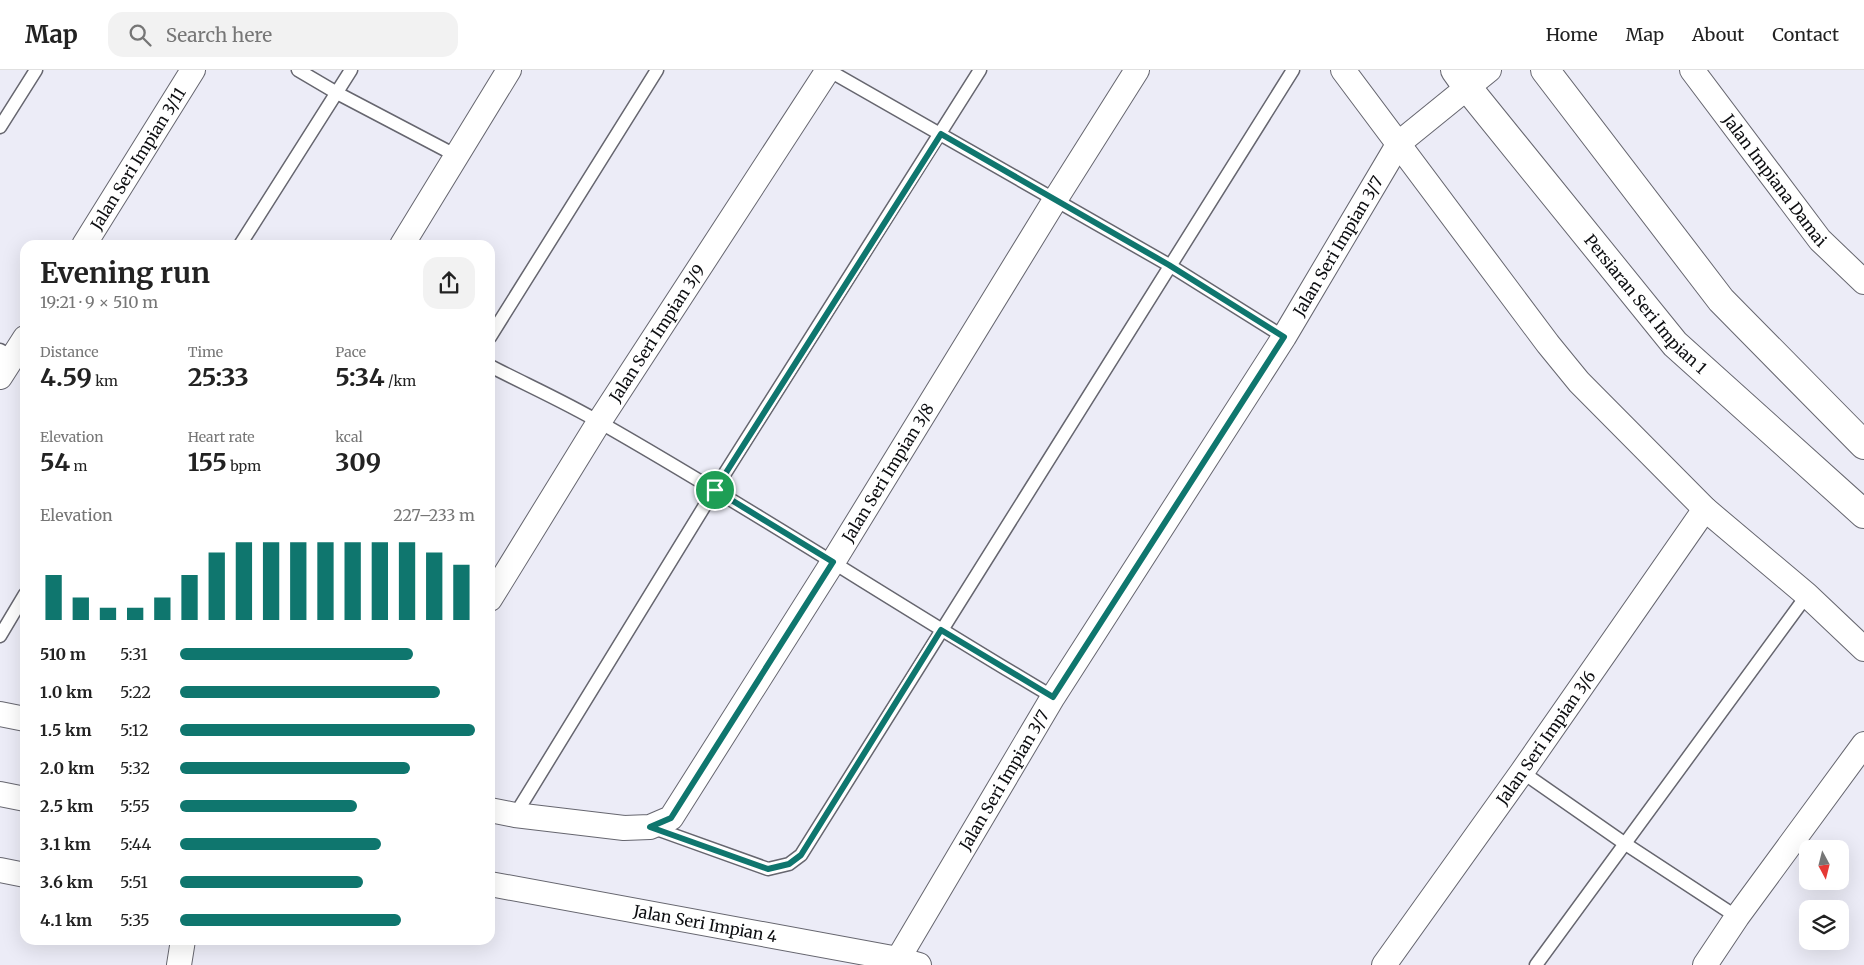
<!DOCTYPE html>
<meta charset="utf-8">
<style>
body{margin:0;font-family:Merriweather,serif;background:#f2f2f2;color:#222;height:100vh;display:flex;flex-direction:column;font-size:19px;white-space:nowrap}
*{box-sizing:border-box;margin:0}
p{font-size:16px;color:#767676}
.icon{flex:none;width:28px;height:28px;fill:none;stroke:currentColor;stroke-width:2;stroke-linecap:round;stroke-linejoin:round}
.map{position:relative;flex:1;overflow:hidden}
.sheet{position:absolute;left:20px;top:170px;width:475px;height:705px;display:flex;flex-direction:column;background:#fff;border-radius:15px;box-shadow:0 5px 20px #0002}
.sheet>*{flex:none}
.needle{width:32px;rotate:173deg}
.buttons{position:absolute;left:1799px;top:770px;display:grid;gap:10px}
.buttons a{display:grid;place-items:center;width:50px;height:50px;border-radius:10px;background:#fff;box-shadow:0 5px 20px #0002;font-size:25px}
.pin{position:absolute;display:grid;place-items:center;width:42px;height:42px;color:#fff;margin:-21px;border:2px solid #fff;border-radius:50%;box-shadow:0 1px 5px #0007}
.round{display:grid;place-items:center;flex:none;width:52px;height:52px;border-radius:15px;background:#f2f2f2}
.headline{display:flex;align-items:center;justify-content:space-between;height:85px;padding:0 20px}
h1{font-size:28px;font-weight:700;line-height:38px}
.figures{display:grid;grid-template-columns:repeat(3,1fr);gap:8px;height:85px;padding:5px 20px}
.figures div{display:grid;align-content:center}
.figures b{font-size:25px;font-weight:700}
.figures small{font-size:14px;font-weight:400}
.figures p{font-size:14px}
.chart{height:140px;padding:10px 20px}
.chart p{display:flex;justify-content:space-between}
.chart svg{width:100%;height:90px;margin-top:5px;stroke:#0f766e;stroke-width:6}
ul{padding:0 20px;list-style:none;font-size:16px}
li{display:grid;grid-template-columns:80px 60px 1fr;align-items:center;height:38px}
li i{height:12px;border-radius:6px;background:#0f766e}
header{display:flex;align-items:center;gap:30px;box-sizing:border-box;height:70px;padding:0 25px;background:#fff;border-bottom:1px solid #e0e0e0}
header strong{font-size:24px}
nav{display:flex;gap:28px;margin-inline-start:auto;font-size:18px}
.search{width:350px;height:45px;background:#f2f2f2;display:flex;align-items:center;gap:12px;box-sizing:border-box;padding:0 18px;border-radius:15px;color:#767676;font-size:19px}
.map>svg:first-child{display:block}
</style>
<header>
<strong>Map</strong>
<div class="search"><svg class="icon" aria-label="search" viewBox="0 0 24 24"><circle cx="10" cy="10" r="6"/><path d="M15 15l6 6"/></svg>Search here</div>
<nav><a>Home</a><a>Map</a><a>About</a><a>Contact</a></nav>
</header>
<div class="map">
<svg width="1864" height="895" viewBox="0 0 1864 895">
<rect width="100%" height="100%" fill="#ececf7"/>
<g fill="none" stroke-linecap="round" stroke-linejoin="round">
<defs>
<g id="service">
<polyline points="298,0 337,23 457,86"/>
<polyline points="828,0 1169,195 1284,267"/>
<polyline points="0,57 36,0"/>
<polyline points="240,175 351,0"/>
<polyline points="490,267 657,0"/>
<polyline points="0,280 25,293"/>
<path d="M490,296c37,19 75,36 111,57 153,87 300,184 452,274"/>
<polyline points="0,566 25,524"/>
<polyline points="1522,702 1624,773 1737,847"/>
<polyline points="515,745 715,419 980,0"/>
<polyline points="651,757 768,799 789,794 801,785 1293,0"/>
<polyline points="1536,895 1807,525"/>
</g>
<g id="minor">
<polyline points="1343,0 1548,274 1579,312 1705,439 1807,525 1864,579"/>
<path id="s1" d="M1692,0l128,170 44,42"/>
<path id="s2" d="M84,175l109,-175"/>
<polyline points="402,175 509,0"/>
<polyline points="0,307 25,268"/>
<path id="s3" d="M490,529l109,-177 229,-352"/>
<polyline points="0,644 25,649"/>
<polyline points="0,724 25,729"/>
<path id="s4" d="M490,740l25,5 109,13 26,-1 21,-9 162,-256 222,-362 82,-130"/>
<polyline points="0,800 25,805"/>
<path id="s5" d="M490,814l408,75 21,6"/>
<path id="s6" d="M898,889l155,-262 231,-360 115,-194 90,-73"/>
<polyline points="179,895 183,870"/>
<path id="s7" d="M1384,895l138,-193 183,-263"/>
<polyline points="1705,895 1737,847 1864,674"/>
</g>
<g id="tertiary">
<path id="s8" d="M1455,0l12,17 208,257 189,170"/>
<polyline points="1545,0 1721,230 1864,375"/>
</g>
</defs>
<use href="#service" stroke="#66666f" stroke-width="15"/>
<use href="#minor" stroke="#66666f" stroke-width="26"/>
<use href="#tertiary" stroke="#66666f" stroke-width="30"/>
<use href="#service" stroke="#fff" stroke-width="12"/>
<use href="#minor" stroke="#fff" stroke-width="24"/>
<use href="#tertiary" stroke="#fff" stroke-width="28"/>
</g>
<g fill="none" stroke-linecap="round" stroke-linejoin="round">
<defs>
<polygon id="route" points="941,64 1169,195 1284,267 1053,627 941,560 801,785 789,794 768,799 650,757 671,748 833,492 715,420"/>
</defs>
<use href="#route" stroke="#fff" stroke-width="10"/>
<use href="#route" stroke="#0f766e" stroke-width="6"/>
</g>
<g text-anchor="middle" stroke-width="5" stroke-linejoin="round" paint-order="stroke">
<g font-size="16" fill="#0d0e11" stroke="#fff">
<text dy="6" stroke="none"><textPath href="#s2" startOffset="102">Jalan Seri Impian 3/11</textPath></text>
<text dy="6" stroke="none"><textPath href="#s1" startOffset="138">Jalan Impiana Damai</textPath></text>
<text dy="6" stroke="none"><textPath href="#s6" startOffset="838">Jalan Seri Impian 3/7</textPath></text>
<text dy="6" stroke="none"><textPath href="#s8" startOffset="302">Persiaran Seri Impian 1</textPath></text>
<text dy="6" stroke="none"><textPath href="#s3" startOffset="314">Jalan Seri Impian 3/9</textPath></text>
<text dy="6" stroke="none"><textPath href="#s4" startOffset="592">Jalan Seri Impian 3/8</textPath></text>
<text dy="6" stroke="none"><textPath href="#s7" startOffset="279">Jalan Seri Impian 3/6</textPath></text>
<text dy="6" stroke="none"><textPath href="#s6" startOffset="208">Jalan Seri Impian 3/7</textPath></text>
<text dy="6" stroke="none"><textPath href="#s5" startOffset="219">Jalan Seri Impian 4</textPath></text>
</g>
</g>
</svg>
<div class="buttons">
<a><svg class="needle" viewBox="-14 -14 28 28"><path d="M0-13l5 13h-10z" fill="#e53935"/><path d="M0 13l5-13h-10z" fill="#767676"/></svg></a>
<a><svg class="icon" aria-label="layers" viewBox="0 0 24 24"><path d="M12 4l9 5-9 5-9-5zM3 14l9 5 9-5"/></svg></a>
</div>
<div class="pin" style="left:715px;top:420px;background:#1e9e55"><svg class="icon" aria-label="arrive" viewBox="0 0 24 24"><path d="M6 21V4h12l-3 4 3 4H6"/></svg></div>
<section class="sheet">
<div class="headline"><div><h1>Evening run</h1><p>19:21 · 9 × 510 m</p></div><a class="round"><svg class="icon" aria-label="share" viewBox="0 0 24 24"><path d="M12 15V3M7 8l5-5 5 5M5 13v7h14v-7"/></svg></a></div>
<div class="figures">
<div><p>Distance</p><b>4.59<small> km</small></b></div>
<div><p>Time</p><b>25:33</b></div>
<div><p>Pace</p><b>5:34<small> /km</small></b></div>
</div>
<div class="figures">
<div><p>Elevation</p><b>54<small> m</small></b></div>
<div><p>Heart rate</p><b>155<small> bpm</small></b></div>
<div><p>kcal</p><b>309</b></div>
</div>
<div class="chart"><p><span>Elevation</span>227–233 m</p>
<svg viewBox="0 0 160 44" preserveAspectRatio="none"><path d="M5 44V22M15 44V33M25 44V38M35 44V38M45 44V33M55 44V22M65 44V11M75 44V6M85 44V6M95 44V6M105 44V6M115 44V6M125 44V6M135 44V6M145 44V11M155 44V17"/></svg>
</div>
<ul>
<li><b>510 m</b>5:31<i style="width:79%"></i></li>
<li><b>1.0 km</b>5:22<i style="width:88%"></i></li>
<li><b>1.5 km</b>5:12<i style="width:100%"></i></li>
<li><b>2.0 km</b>5:32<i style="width:78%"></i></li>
<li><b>2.5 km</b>5:55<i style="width:60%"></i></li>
<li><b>3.1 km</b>5:44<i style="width:68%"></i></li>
<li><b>3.6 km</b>5:51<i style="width:62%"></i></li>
<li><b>4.1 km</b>5:35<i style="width:75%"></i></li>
</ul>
</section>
</div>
